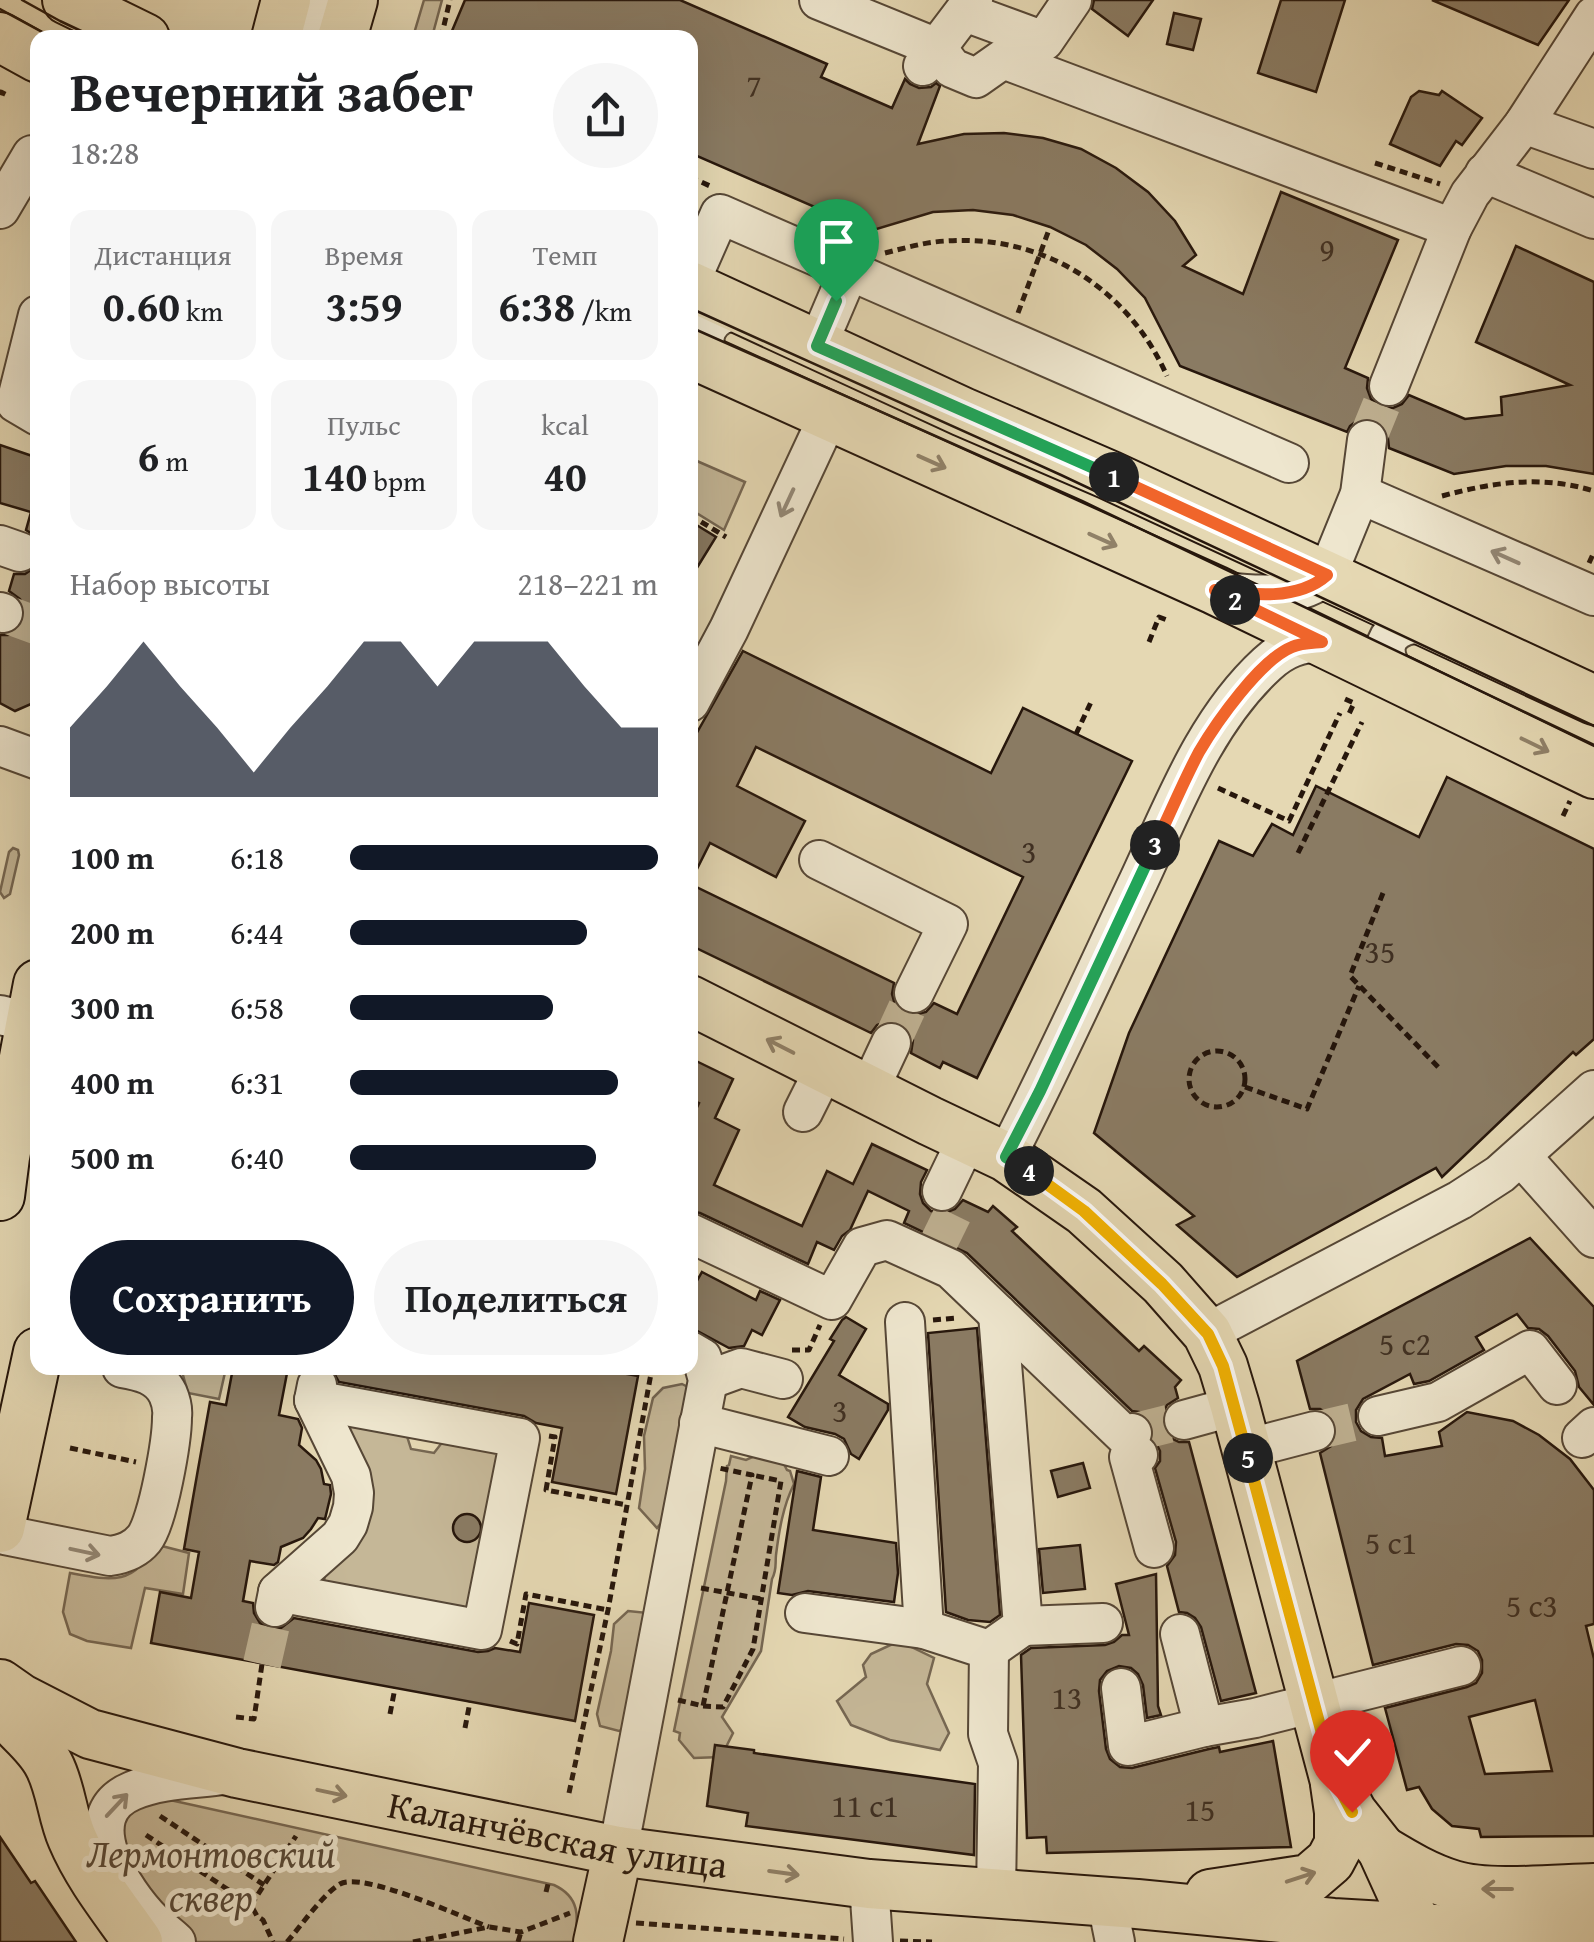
<!DOCTYPE html>
<html lang="ru">
<meta charset="utf-8">
<style>
body{margin:0;font-family:"Gentium Book Plus",serif;background:#f6f6f6;color:#202124;height:100vh;display:flex;flex-direction:column;font-size:38px;white-space:nowrap}
*{box-sizing:border-box;margin:0}
p{font-size:32px;color:#757577}
.icon{flex:none;width:55px;height:55px;fill:none;stroke:currentColor;stroke-width:2;stroke-linecap:round;stroke-linejoin:round}
.map{position:relative;flex:1;overflow:hidden}
.sheet{position:absolute;left:30px;top:30px;width:668px;height:1345px;display:flex;flex-direction:column;background:#fff;border-radius:20px;box-shadow:0 10px 40px #0002}
.sheet>*{flex:none}
.pin{position:absolute;display:grid;place-items:center;width:85px;height:85px;color:#fff;margin:-102px -42px;border-radius:50% 50% 50% 0;rotate:-45deg;box-shadow:0 0 10px #0007}
.pin .icon{rotate:45deg}
.km{position:absolute;width:50px;height:50px;margin:-25px;border-radius:50%;background:#222;color:#fff;font-size:28px;line-height:50px;text-align:center}
.round{display:grid;place-items:center;flex:none;width:105px;height:105px;border-radius:52px;background:#f6f6f6}
.overview{display:flex;align-items:center;justify-content:space-between;height:170px;padding:0 40px}
h1{font-size:55px;font-weight:700;line-height:75px}
.stats{display:grid;grid-template-columns:repeat(3,1fr);gap:15px;height:170px;padding:10px 40px}
.stats div{display:grid;align-content:center;border-radius:20px;background:#f6f6f6;text-align:center}
.stats b{font-size:42px;font-weight:700}
.stats small{font-size:28px;font-weight:400}
.stats p{font-size:28px}
.chart{height:280px;padding:20px 40px}
.chart p{display:flex;justify-content:space-between}
.chart svg{width:100%;height:180px;margin-top:10px;fill:#111827;opacity:.7}
.button{display:flex;gap:20px;margin-top:auto;padding:20px 40px}
.button a{flex:1;height:115px;border-radius:60px;background:#111827;color:#fff;font-size:40px;font-weight:700;line-height:115px;text-align:center}
.button a+a{background:#f6f6f6;color:#202124}
ul{padding:0 40px;list-style:none;font-size:32px}
li{display:grid;grid-template-columns:160px 120px 1fr;align-items:center;height:75px}
li i{height:25px;border-radius:12px;background:#111827}
.map>svg:first-child{display:block}
</style>
<div class="map">
<svg width="1594" height="1942" viewBox="0 0 1594 1942">
<rect width="100%" height="100%" fill="#e5d8b3"/>
<filter id="stains"><feTurbulence type="fractalNoise" baseFrequency=".002" numOctaves="4"/><feColorMatrix values="0 0 0 0 .2 0 0 0 0 .09 0 0 0 0 .02 0 0 0 .5 -.17"/></filter>
<radialGradient id="worn" r=".72"><stop offset=".6" stop-color="#630" stop-opacity="0"/><stop offset="1" stop-color="#630" stop-opacity=".3"/></radialGradient>
<g fill="#c5b797" stroke="#766752" stroke-width="2.5">
<polygon points="424,0 442,0 432,37 413,37"/>
<polygon points="690,458 745,482 724,530 690,509"/>
<polygon points="13,848 18,850 19,855 10,894 4,898 0,892 9,852"/>
<polygon points="181,1368 226,1368 219,1399 188,1393"/>
<polygon points="682,1384 688,1387 671,1511 657,1528 639,1508 645,1469 644,1436 653,1398 663,1388"/>
<polygon points="351,1423 406,1433 411,1449 434,1453 444,1440 506,1451 476,1615 323,1587"/>
<path d="M775,1447l12,23 3,1 4,13c-11,22 -15,47 -18,71 -1,10 1,15 -4,24l-11,72 -39,66 11,16 -12,24 -27,1 -15,-18 1,-7 -6,-2 52,-250 1,-15 2,-1 2,-9 15,4z"/>
<path d="M154,1544l35,9 -6,41 -38,-6 -14,60 -44,-7 -17,-7 -7,-22 7,-39c38,7 66,14 84,-29z"/>
<polygon points="628,1611 648,1613 630,1725 619,1731 600,1726 597,1714 611,1651 614,1624"/>
<polygon points="899,1641 934,1658 927,1684 949,1733 940,1750 890,1740 851,1725 837,1701 866,1677 863,1665 871,1654"/>
<path d="M170,1800l384,85c26,12 25,32 20,57h-385l-68,-79 4,-45 18,-15z"/>
</g>
<g fill="#8a7b63" stroke="#27170c" stroke-width="2.5" fill-rule="evenodd">
<polygon points="465,0 680,0 827,64 821,77 892,108 905,79 910,84 919,88 931,87 936,83 940,86 918,144 964,134 1004,133 1043,138 1081,149 1116,168 1148,192 1175,221 1196,255 1183,266 1243,294 1281,192 1398,240 1345,368 1368,378 1367,388 1371,399 1382,407 1393,408 1402,404 1409,395 1465,419 1502,415 1501,397 1570,385 1476,342 1516,246 1594,282 1594,474 1546,466 1506,466 1454,474 1389,448 1387,430 1380,422 1371,418 1358,420 1350,426 1347,432 1180,366 1145,298 1117,269 1086,245 1050,227 1013,215 973,210 933,212 870,231 690,153 690,38 449,38"/>
<polygon points="1094,0 1153,0 1128,36 1092,9"/>
<polygon points="1281,0 1345,0 1316,92 1258,73"/>
<polygon points="1432,0 1569,0 1538,45"/>
<polygon points="1174,13 1201,19 1193,50 1167,44"/>
<polygon points="1419,91 1439,95 1442,91 1482,118 1462,145 1456,141 1440,166 1390,144 1411,97"/>
<polygon points="0,445 38,458 38,538 26,530 31,512 0,503"/>
<polygon points="690,521 716,537 690,579"/>
<polygon points="38,565 38,701 15,711 0,703 0,635 8,635 17,630 25,619 25,609 20,599 9,591 14,574 25,574"/>
<polygon points="743,651 991,773 1023,708 1132,761 977,1078 943,1062 940,1068 911,1053 913,1040 909,1029 901,1023 888,1021 877,1025 871,1033 690,945 690,884 894,983 892,994 895,1005 905,1014 914,1015 926,1012 934,1003 957,1014 1023,877 756,747 737,786 805,821 776,877 710,843 690,883 690,745"/>
<polygon points="1447,777 1594,849 1594,1039 1576,1055 1573,1052 1442,1177 1436,1168 1237,1277 1177,1225 1194,1216 1094,1133 1129,1033 1219,841 1253,856 1272,824 1293,835 1316,786 1419,837"/>
<polygon points="690,1058 733,1079 715,1118 739,1130 714,1185 802,1226 827,1171 853,1184 872,1144 927,1170 921,1182 920,1194 923,1203 931,1211 945,1213 955,1209 963,1200 988,1212 993,1206 1017,1227 1012,1231 1139,1351 1144,1346 1181,1380 1175,1387 1178,1398 1167,1405 1162,1415 1162,1425 1169,1437 1179,1442 1189,1442 1256,1693 1221,1701 1201,1627 1195,1618 1187,1613 1179,1612 1167,1566 1175,1555 1176,1542 1155,1468 1160,1461 1160,1451 1154,1439 1154,1429 1149,1418 1139,1412 1132,1411 967,1253 904,1223 909,1211 868,1191 850,1230 842,1236 834,1250 817,1242 808,1264 700,1213 690,1211 690,1122 699,1103 690,1099"/>
<path d="M1530,1238l64,69v98l-15,-18 -4,-16 -27,-35 -9,-7 -11,-1 -11,-14 -41,23 8,13 -55,31 -15,3 -4,-10 -47,25 -7,11v12l5,9 10,6 11,1 3,18 57,-10 -3,-14 28,-20 46,9 26,14 31,24 24,31v134l-8,2 8,33v177l-113,1 -2,-8 -27,-3 -20,-17 -13,-22 -12,3 -22,-82 82,-21 9,-4 6,-10v-13l-4,-9 -10,-6 -12,-1 -83,21 -53,-212 11,-7 5,-8 1,-12 -7,-11 -10,-6h-10l-13,-48zM1535,1700l17,71 -67,3 -16,-57z"/>
<polygon points="702,1272 756,1300 760,1291 780,1300 762,1335 752,1330 744,1346 729,1348 690,1327 690,1293"/>
<polygon points="846,1317 866,1329 839,1375 888,1404 888,1410 859,1459 851,1454 844,1439 835,1434 805,1427 788,1417 834,1341 830,1339 842,1320"/>
<polygon points="977,1328 1000,1615 990,1622 968,1620 946,1612 928,1333"/>
<polygon points="233,1368 288,1368 279,1415 298,1419 302,1428 299,1445 316,1460 321,1469 324,1484 330,1485 331,1494 325,1519 318,1518 311,1529 303,1538 281,1547 278,1562 274,1565 250,1561 243,1601 253,1603 254,1613 260,1623 270,1629 281,1628 294,1618 478,1652 488,1651 495,1648 520,1652 529,1603 594,1615 575,1721 151,1643 160,1592 191,1598 199,1552 184,1549 197,1475 210,1402 226,1405"/>
<polygon points="331,1368 595,1368 638,1376 616,1494 552,1482 562,1428 536,1423 524,1416 339,1382"/>
<polygon points="1083,1463 1090,1488 1058,1497 1051,1471"/>
<polygon points="797,1471 821,1477 813,1530 896,1543 898,1573 894,1602 808,1591 792,1595 778,1593"/>
<circle cx="467" cy="1528" r="14"/>
<polygon points="1080,1545 1085,1589 1043,1593 1039,1549"/>
<polygon points="1156,1574 1158,1706 1161,1715 1147,1718 1143,1685 1138,1674 1131,1668 1119,1666 1107,1671 1100,1680 1099,1691 1106,1749 1110,1759 1120,1767 1132,1768 1209,1749 1219,1747 1220,1752 1273,1741 1291,1847 1047,1853 1046,1837 1027,1838 1021,1655 1031,1648 1105,1645 1114,1642 1122,1635 1129,1635 1116,1584"/>
<polygon points="715,1745 754,1750 754,1753 975,1784 974,1855 746,1826 748,1813 707,1806"/>
<polygon points="0,1837 31,1883 35,1881 76,1942 0,1942"/>
</g>
<g fill="none" stroke-linecap="round" stroke-linejoin="round">
<g stroke="#bfb192" stroke-width="38" stroke-dasharray="38 19" stroke-linecap="butt">
<polyline points="1367,440 1389,386"/>
<polyline points="3,613 38,626"/>
<polyline points="891,1043 914,993"/>
<polyline points="936,1248 960,1199"/>
<polyline points="1315,1431 1378,1416"/>
<polyline points="1132,1433 1184,1420"/>
<polyline points="262,1664 275,1607"/>
</g>
<defs>
<g id="minor">
<path d="M294,0c17,27 39,23 57,0"/>
<polyline points="819,0 937,48 952,68 976,78 1003,59 1452,228"/>
<polyline points="965,12 1044,41 1072,0"/>
<polyline points="923,66 973,0"/>
<polyline points="1524,124 1594,149"/>
<polyline points="1485,173 1594,219"/>
<polyline points="0,209 32,155"/>
<polyline points="690,282 720,214 1289,463"/>
<polyline points="38,315 16,403 38,416"/>
<polyline points="817,346 849,271"/>
<path d="M724,368c-36,-18 -18,-64 22,-55"/>
<polyline points="1389,386 1452,228 1470,194 1524,124 1594,16"/>
<polyline points="1360,494 1594,596"/>
<polyline points="0,545 20,552"/>
<path d="M1227,592c33,4 74,6 100,-17l33,-81 7,-54"/>
<polyline points="0,612 3,613"/>
<path d="M1400,679c-30,-31 -10,-60 31,-55"/>
<polyline points="690,702 729,629 829,415"/>
<polyline points="0,746 38,760"/>
<polyline points="819,860 948,924 914,993"/>
<polyline points="0,1015 30,1022"/>
<polyline points="869,1090 891,1043"/>
<polyline points="803,1112 825,1068"/>
<polyline points="1521,1156 1594,1238"/>
<path d="M1006,1157c47,-91 89,-184 133,-277 35,-75 66,-159 128,-216 17,-16 33,-21 55,-22"/>
<polyline points="942,1191 967,1139"/>
<polyline points="690,1233 832,1300 862,1247 887,1240 951,1269 1124,1435 1132,1433"/>
<polyline points="905,1322 924,1629"/>
<polyline points="1207,1333 1460,1200 1500,1174 1594,1090"/>
<polyline points="708,1380 741,1368 783,1379"/>
<polyline points="1378,1416 1438,1402 1530,1350 1557,1385"/>
<polyline points="1184,1420 1235,1406"/>
<polyline points="699,1423 829,1456"/>
<polyline points="1582,1438 1594,1427"/>
<polyline points="1246,1449 1315,1431"/>
<polyline points="1138,1455 1129,1457 1154,1548"/>
<path d="M0,1534l110,22c14,-2 25,-6 34,-17 14,-17 28,-99 28,-122 1,-8 -1,-16 -4,-23 -9,-19 -28,-23 -46,-26"/>
<polyline points="278,1592 482,1630 520,1438 314,1400"/>
<polyline points="275,1607 278,1592 340,1537 348,1524 353,1507 354,1493 351,1476 314,1400 317,1385"/>
<polyline points="805,1613 924,1629 989,1650 988,1734 998,1763 996,1894"/>
<polyline points="1023,1626 1103,1623"/>
<polyline points="1180,1634 1204,1727 1255,1718 1461,1666"/>
<polyline points="989,1650 1023,1626 998,1314"/>
<polyline points="1121,1688 1128,1746 1204,1727"/>
<polyline points="618,1851 708,1380 702,1358 690,1351"/>
<polyline points="869,1884 873,1942"/>
<polyline points="1107,1903 1115,1942"/>
<path d="M176,1942c-7,-7 -16,-13 -23,-20 -30,-30 -80,-106 -21,-131 27,-12 62,-12 92,-16"/>
</g>
<g id="major">
<polyline points="67,0 145,38"/>
<polyline points="0,37 38,58"/>
<polyline points="276,38 286,0"/>
<polyline points="342,38 353,0"/>
<polyline points="690,286 963,412 1109,475 1594,700"/>
<polyline points="690,353 1215,590 1594,774"/>
<polyline points="690,1000 930,1121 1006,1157 1084,1211 1163,1283 1207,1333 1223,1366 1235,1406 1334,1778 1352,1812 1382,1850 1418,1929"/>
<polyline points="0,1196 5,1157 38,984"/>
<polyline points="0,1528 38,1352"/>
<path id="s1" d="M0,1684l20,14 70,36 147,39 381,78 251,33 268,20 196,19 188,11 73,-1"/>
<path d="M0,1706c14,22 37,35 49,59 12,23 13,50 23,73 16,38 43,71 66,104"/>
<path d="M1382,1850c23,14 45,27 71,35 35,11 102,4 141,3"/>
<polyline points="1210,1894 1309,1879 1330,1861 1339,1844 1339,1812 1335,1784"/>
<polyline points="598,1942 618,1851"/>
</g>
</defs>
<use href="#minor" stroke="#564736" stroke-width="42"/>
<use href="#major" stroke="#27170c" stroke-width="52"/>
<g stroke="#27170c" stroke-width="5" stroke-dasharray="8 5" stroke-linecap="butt">
<polyline points="441,38 450,0"/>
<polyline points="0,95 1,92 9,96"/>
<polyline points="1375,163 1440,184"/>
<polyline points="690,177 710,186"/>
<path d="M885,253c20,-5 40,-11 61,-12 97,-7 182,47 221,135"/>
<polyline points="1018,313 1050,227"/>
<path d="M1442,496c52,-14 100,-21 152,-5"/>
<polyline points="690,515 726,537"/>
<polyline points="1589,563 1594,552"/>
<polyline points="1149,642 1159,617 1167,620"/>
<polyline points="1345,699 1354,703 1348,716"/>
<polyline points="1076,734 1092,700"/>
<polyline points="1218,788 1289,821 1340,713"/>
<polyline points="1563,816 1570,801"/>
<polyline points="1298,853 1362,722"/>
<polyline points="1383,893 1350,976 1440,1069"/>
<circle cx="1217" cy="1079" r="28"/>
<polyline points="1245,1087 1307,1109 1359,986"/>
<polyline points="933,1320 957,1318"/>
<polyline points="792,1350 809,1350 820,1325"/>
<polyline points="549,1436 555,1437 546,1490 627,1505"/>
<polyline points="70,1448 136,1462"/>
<polyline points="701,1588 761,1599"/>
<polyline points="510,1641 517,1644 526,1594 608,1610"/>
<polyline points="678,1700 703,1706 752,1475 719,1468"/>
<polyline points="703,1706 723,1707 753,1649 781,1481 752,1475"/>
<polyline points="390,1714 395,1688"/>
<polyline points="236,1717 254,1719 262,1664"/>
<polyline points="465,1728 470,1702"/>
<polyline points="569,1793 608,1610 652,1368 649,1368"/>
<polyline points="160,1816 264,1885"/>
<polyline points="146,1835 251,1905 257,1916 263,1920 273,1942"/>
<polyline points="546,1892 548,1884"/>
<polyline points="251,1905 296,1836"/>
<polyline points="636,1923 844,1939"/>
<polyline points="900,1941 932,1942"/>
<path d="M287,1942c13,-15 37,-49 53,-58 23,-13 121,33 149,43"/>
<polyline points="413,1942 489,1927 521,1932 570,1913"/>
<polyline points="518,1942 521,1932"/>
</g>
<use href="#minor" stroke="#eee6ce" stroke-width="38"/>
<use href="#major" stroke="#e5d8b3" stroke-width="48"/>
<g stroke="#27170c" stroke-width="2.5">
<polyline points="22,0 60,21 96,38"/>
<polyline points="0,9 53,38"/>
<polyline points="690,308 1061,475 1594,726"/>
<polyline points="690,327 1082,501 1594,745"/>
</g>
</g>
<defs><path id="oneway-shaft" d="M-6 0H5M1.5-3L5.5 0L1.5 3" fill="none" stroke-width="1.6" stroke-linecap="round" stroke-linejoin="round" transform="scale(2.5)"/></defs>
<g stroke="#908168">
<use href="#oneway-shaft" transform="translate(932 462) rotate(24)"/>
<use href="#oneway-shaft" transform="translate(1103 540) rotate(24)"/>
<use href="#oneway-shaft" transform="translate(1535 745) rotate(26)"/>
<use href="#oneway-shaft" transform="translate(780 1046) rotate(-153)"/>
<use href="#oneway-shaft" transform="translate(332 1793) rotate(12)"/>
<use href="#oneway-shaft" transform="translate(784 1873) rotate(8)"/>
<use href="#oneway-shaft" transform="translate(1301 1877) rotate(-18)"/>
<use href="#oneway-shaft" transform="translate(1497 1889) rotate(-180)"/>
</g>
<g stroke="#948977">
<use href="#oneway-shaft" transform="translate(787 503) rotate(115)"/>
<use href="#oneway-shaft" transform="translate(1505 557) rotate(-156)"/>
<use href="#oneway-shaft" transform="translate(85 1552) rotate(12)"/>
<use href="#oneway-shaft" transform="translate(117 1805) rotate(-47)"/>
</g>
<g fill="none" stroke-linecap="round" stroke-linejoin="round">
<defs>
<polyline id="split-1" points="836,301 817,346 1114,477"/>
<path id="split-2" d="M1114,477l213,98c-29,26 -76,20 -112,15l20,10"/>
<path id="split-3" d="M1155,845c15,-31 28,-63 44,-93 17,-29 61,-92 93,-105 9,-4 20,-4 30,-5l-87,-42"/>
<polyline id="split-4" points="1029,1171 1006,1157 1040,1091 1155,845"/>
<polyline id="split-5" points="1029,1171 1084,1211 1162,1284 1208,1334 1223,1366 1248,1458"/>
<polyline id="split-6" points="1248,1458 1334,1778 1352,1812"/>
</defs>
<use href="#split-1" stroke="#fff" stroke-width="20"/>
<use href="#split-2" stroke="#fff" stroke-width="20"/>
<use href="#split-3" stroke="#fff" stroke-width="20"/>
<use href="#split-4" stroke="#fff" stroke-width="20"/>
<use href="#split-5" stroke="#fff" stroke-width="20"/>
<use href="#split-6" stroke="#fff" stroke-width="20"/>
<use href="#split-1" stroke="#22a559" stroke-width="12"/>
<use href="#split-2" stroke="#f0652b" stroke-width="12"/>
<use href="#split-3" stroke="#f0652b" stroke-width="12"/>
<use href="#split-4" stroke="#22a559" stroke-width="12"/>
<use href="#split-5" stroke="#f5b400" stroke-width="12"/>
<use href="#split-6" stroke="#f5b400" stroke-width="12"/>
</g>
<g text-anchor="middle" stroke-width="10" stroke-linejoin="round" paint-order="stroke">
<g font-size="32" fill="#403022">
<text x="754" y="97">7</text>
<text x="1327" y="261">9</text>
<text x="1029" y="863">3</text>
<text x="1380" y="963">35</text>
<text x="1405" y="1355">5 с2</text>
<text x="840" y="1422">3</text>
<text x="1391" y="1554">5 с1</text>
<text x="1532" y="1617">5 с3</text>
<text x="1067" y="1709">13</text>
<text x="865" y="1817">11 с1</text>
<text x="1200" y="1821">15</text>
</g>
<g font-size="38" fill="#27170c" stroke="#eee6ce">
<text dy="13" stroke="none"><textPath href="#s1" startOffset="582">Каланчёвская улица</textPath></text>
</g>
<g font-size="38" font-style="italic" fill="#564736" stroke="#eee6ce">
<text x="211" y="1867">Лермонтовский<tspan x="211" dy="44">сквер</tspan></text>
</g>
</g>
<rect width="100%" height="100%" filter="url(#stains)"/>
<rect width="100%" height="100%" fill="url(#worn)"/>
</svg>
<div class="pin" style="left:836px;top:301px;background:#1e9e55"><svg class="icon" aria-label="arrive" viewBox="0 0 24 24"><path d="M6 21V4h12l-3 4 3 4H6"/></svg></div>
<div class="pin" style="left:1352px;top:1812px;background:#d93025"><svg class="icon" aria-label="check" viewBox="0 0 24 24"><path d="M5 12l5 5 9-10"/></svg></div>
<b class="km" style="left:1114px;top:477px">1</b>
<b class="km" style="left:1235px;top:600px">2</b>
<b class="km" style="left:1155px;top:845px">3</b>
<b class="km" style="left:1029px;top:1171px">4</b>
<b class="km" style="left:1248px;top:1458px">5</b>
<section class="sheet">
<div class="overview"><div><h1>Вечерний забег</h1><p>18:28</p></div><a class="round"><svg class="icon" aria-label="share" viewBox="0 0 24 24"><path d="M12 15V3M7 8l5-5 5 5M5 13v7h14v-7"/></svg></a></div>
<div class="stats">
<div><p>Дистанция</p><b>0.60<small> km</small></b></div>
<div><p>Время</p><b>3:59</b></div>
<div><p>Темп</p><b>6:38<small> /km</small></b></div>
</div>
<div class="stats">
<div><b>6<small> m</small></b></div>
<div><p>Пульс</p><b>140<small> bpm</small></b></div>
<div><p>kcal</p><b>40</b></div>
</div>
<div class="chart"><p><span>Набор высоты</span>218–221 m</p>
<svg viewBox="0 0 160 44" preserveAspectRatio="none"><path d="M0 44V27L10 17L20 6L30 17L40 27L50 38L60 27L70 17L80 6L90 6L100 17L110 6L120 6L130 6L140 17L150 27L160 27V44z"/></svg>
</div>
<ul>
<li><b>100 m</b>6:18<i style="width:100%"></i></li>
<li><b>200 m</b>6:44<i style="width:77%"></i></li>
<li><b>300 m</b>6:58<i style="width:66%"></i></li>
<li><b>400 m</b>6:31<i style="width:87%"></i></li>
<li><b>500 m</b>6:40<i style="width:80%"></i></li>
</ul>
<div class="button"><a>Сохранить</a><a>Поделиться</a></div>
</section>
</div>
